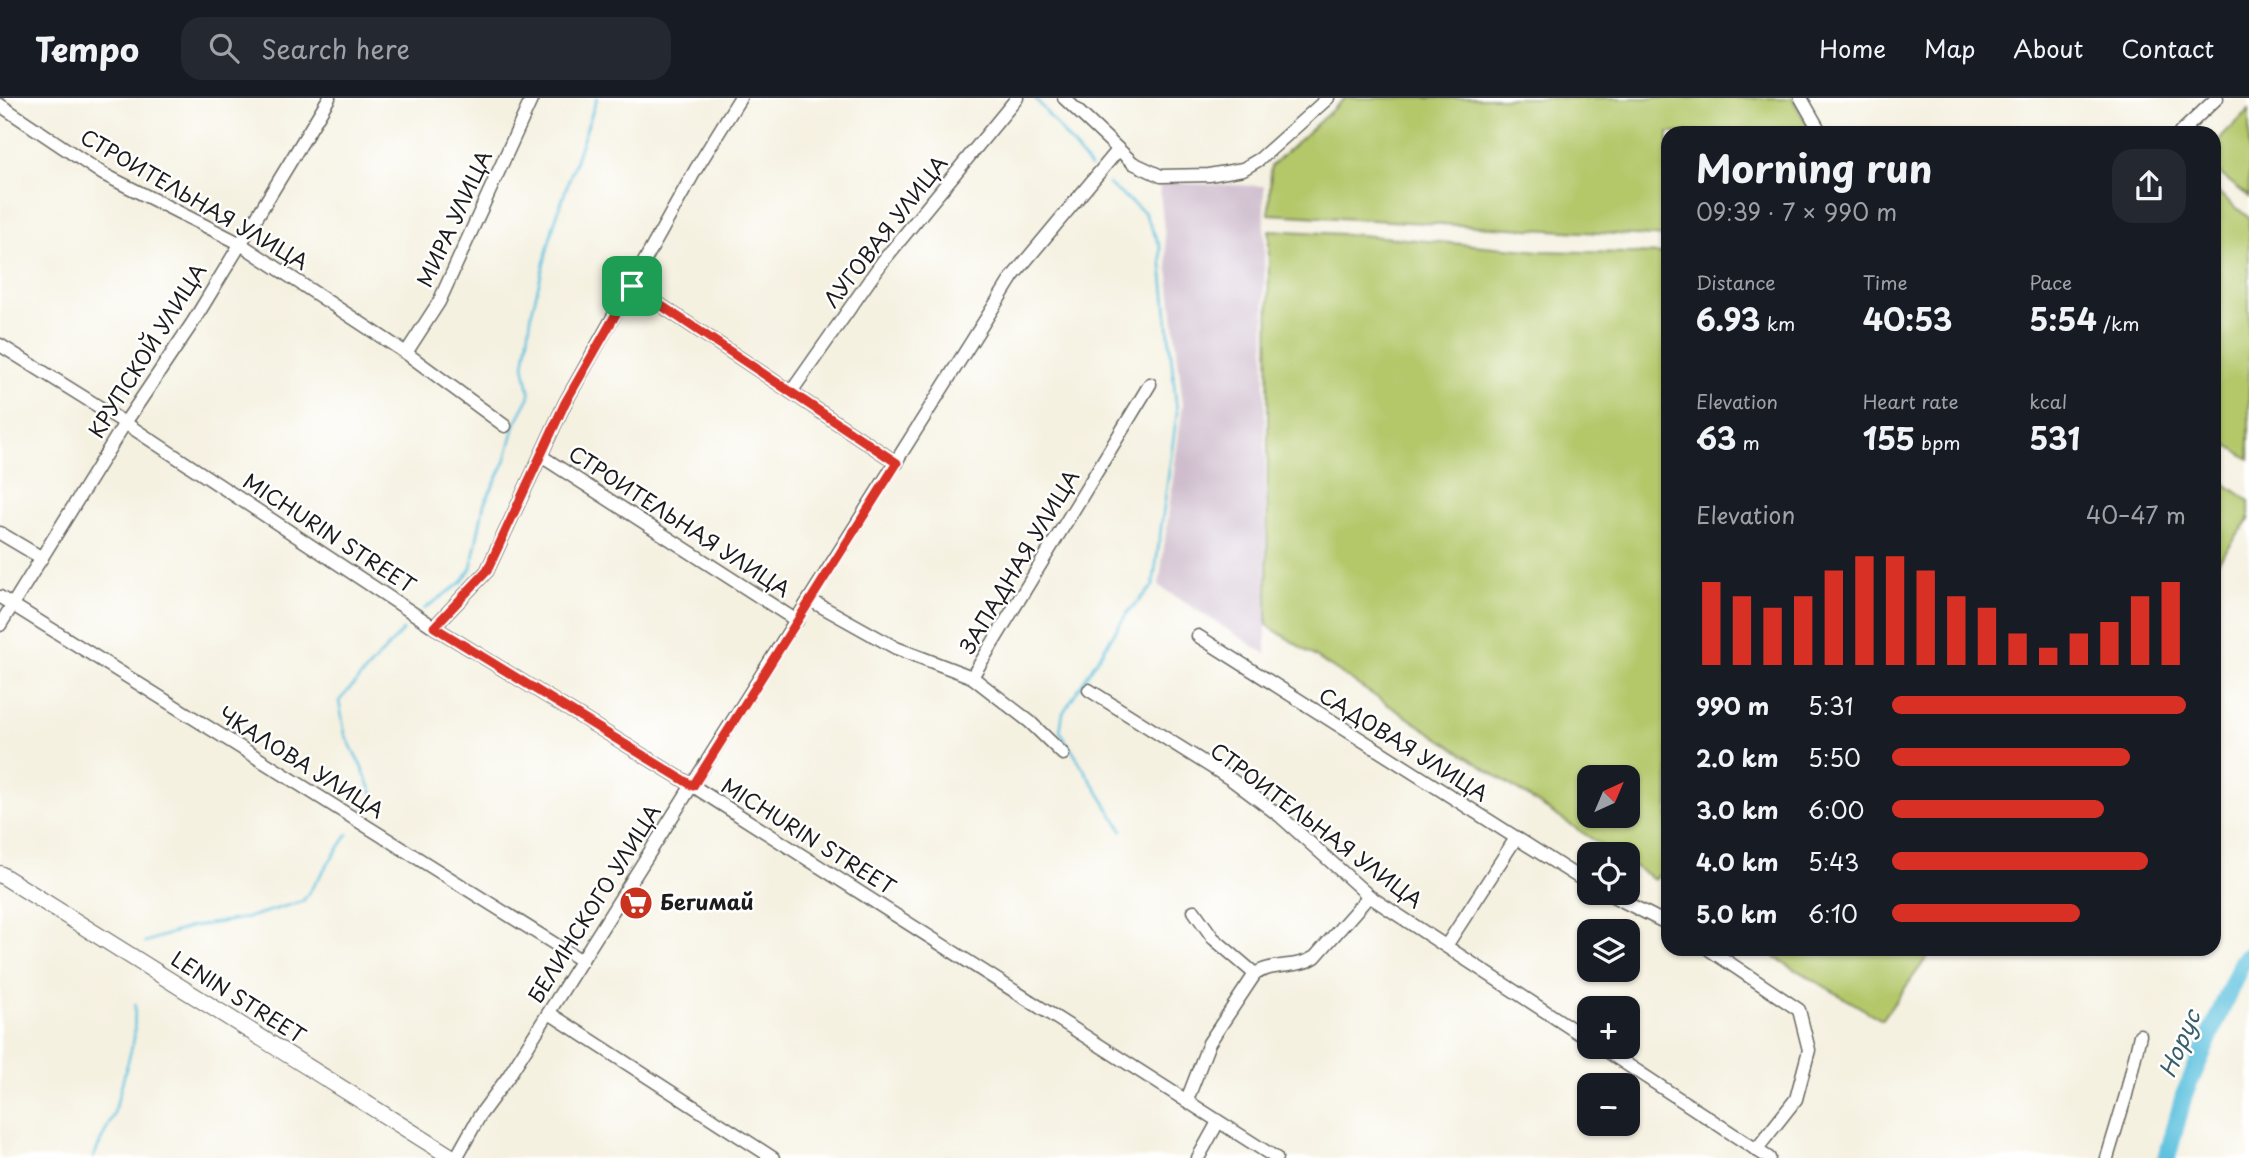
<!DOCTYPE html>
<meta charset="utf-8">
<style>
body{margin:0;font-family:"Playpen Sans",sans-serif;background:#242831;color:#f1f3f6;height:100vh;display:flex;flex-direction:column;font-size:26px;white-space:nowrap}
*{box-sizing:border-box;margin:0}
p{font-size:23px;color:#9ea1a6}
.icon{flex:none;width:38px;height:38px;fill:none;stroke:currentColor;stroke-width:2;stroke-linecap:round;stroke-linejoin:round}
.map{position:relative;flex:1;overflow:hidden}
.panel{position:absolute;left:1661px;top:28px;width:560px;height:830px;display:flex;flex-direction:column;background:#171b24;border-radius:21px;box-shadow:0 2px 5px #0004}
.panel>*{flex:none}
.needle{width:46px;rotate:44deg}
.controls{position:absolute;left:1577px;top:667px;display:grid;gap:14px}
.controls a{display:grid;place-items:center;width:63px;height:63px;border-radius:14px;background:#171b24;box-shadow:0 2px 5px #0004;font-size:35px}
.pin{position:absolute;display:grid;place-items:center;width:60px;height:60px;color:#fff;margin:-30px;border-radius:14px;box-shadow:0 4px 10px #0006}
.round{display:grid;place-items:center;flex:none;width:74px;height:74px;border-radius:21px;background:#242831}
.overview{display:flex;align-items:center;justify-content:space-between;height:119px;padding:0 35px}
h1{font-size:38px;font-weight:700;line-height:52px}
.stats{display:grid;grid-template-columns:repeat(3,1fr);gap:10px;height:119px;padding:7px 35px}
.stats div{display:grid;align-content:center}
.stats b{font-size:30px;font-weight:700}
.stats small{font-size:19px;font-weight:400}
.stats p{font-size:19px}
.chart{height:196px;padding:14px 35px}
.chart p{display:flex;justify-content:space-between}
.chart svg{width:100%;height:126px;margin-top:7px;stroke:#d93025;stroke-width:6}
ul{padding:0 35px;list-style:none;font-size:23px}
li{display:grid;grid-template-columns:112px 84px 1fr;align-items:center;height:52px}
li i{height:18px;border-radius:9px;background:#d93025}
header{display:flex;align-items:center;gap:42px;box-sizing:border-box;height:98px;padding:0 35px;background:#171b24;border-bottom:2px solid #363941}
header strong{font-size:33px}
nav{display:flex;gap:38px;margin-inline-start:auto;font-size:24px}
.search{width:490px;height:63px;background:#242831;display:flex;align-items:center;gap:18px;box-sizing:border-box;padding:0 24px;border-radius:21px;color:#9ea1a6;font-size:26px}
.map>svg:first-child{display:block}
</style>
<header>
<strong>Tempo</strong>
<div class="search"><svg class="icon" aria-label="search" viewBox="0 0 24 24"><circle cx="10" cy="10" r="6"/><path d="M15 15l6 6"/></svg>Search here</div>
<nav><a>Home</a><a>Map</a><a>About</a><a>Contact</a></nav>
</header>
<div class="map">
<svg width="2249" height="1060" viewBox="0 0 2249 1060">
<rect width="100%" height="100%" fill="#fff"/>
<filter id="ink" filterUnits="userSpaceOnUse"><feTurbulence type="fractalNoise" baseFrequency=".0143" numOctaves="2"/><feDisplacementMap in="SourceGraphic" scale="14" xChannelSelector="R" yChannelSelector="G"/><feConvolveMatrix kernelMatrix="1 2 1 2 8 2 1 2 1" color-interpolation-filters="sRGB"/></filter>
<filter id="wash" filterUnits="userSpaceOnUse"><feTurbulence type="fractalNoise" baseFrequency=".00686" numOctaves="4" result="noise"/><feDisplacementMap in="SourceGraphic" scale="28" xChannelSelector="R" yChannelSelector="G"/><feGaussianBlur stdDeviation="1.57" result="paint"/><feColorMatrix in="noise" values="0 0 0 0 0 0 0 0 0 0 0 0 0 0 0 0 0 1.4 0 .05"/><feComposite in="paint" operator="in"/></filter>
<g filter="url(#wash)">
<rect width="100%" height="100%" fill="#f5f1e1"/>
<polygon fill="#cfbdce" points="1159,85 1264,88 1266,556 1159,488 1183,306"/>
<g fill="#b4c86b" stroke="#687244" stroke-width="2" fill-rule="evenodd">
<polygon points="1345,0 1792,0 1812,35 1668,35 1668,139 1269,116 1271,68"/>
<polygon points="2249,12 2249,99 2214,71 2214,47"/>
<polygon points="2214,91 2249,120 2249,361 2214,338"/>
<path d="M1269,132l91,5 180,16 128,3v615l-14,10 -26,-17v-8h-13l-348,-229zM1628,679v39h-39v-39z"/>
<polygon points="2214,378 2249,403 2249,422 2214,469"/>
<polygon points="1770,851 1933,851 1882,922 1776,860"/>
</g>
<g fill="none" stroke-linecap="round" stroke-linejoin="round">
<g stroke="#61c2df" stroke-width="2.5">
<polyline points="1035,0 1090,69"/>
<polyline points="1108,86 1144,114 1160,148 1177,315 1153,488 1127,515 1063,615 1060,633 1122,732"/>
<polyline points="424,511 462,484 471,470 484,406 505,364 516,324 530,298 524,267 532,213 553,129 597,0"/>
<polyline points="362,711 374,698 361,668 345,636 339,603 403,532"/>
<polyline points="145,844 190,829 246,820 303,803 348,736"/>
<polyline points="93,1060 114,1015 134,941 135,906"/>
</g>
<polyline stroke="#61c2df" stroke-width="18" points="2167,1060 2184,997 2242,864 2249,857"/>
</g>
</g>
<g filter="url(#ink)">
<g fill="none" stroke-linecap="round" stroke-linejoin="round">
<defs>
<g id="minor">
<polyline points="1064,0 1133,65 1161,78 1209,77 1243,71 1260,61 1328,0"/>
<polyline points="1801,0 1821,35"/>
<polyline points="0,7 103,76 239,145 406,255 505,328"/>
<polyline points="2180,35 2217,0"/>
<polyline points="632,188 897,365"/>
<polyline points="0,247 125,325 434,529 693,688 1276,1060"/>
<polyline points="406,255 439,204 532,0"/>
<polyline points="791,294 883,163 1017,0"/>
<polyline points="541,358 797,523"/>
<polyline points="0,435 42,460"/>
<polyline points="0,499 582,863"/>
<polyline points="810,502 896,550 972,579 1150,286"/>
<polyline points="0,527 125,325 193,224 329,0"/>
<polyline points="434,529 487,473 565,305 696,71 740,0"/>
<polyline points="1198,538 1589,786"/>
<polyline points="972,579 1030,624 1063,656"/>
<polyline points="1089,592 1232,682 1280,718 1369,798 1589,942"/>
<polyline points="1605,794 1668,826"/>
<polyline points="1194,813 1213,840 1255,876"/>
<polyline points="1446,848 1516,740"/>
<polyline points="1707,850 1799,912 1809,952 1796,1001 1756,1052"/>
<polyline points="549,915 773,1060"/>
<polyline points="1599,948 1769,1060"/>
<path d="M1187,1002l22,-57 46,-69c18,-12 42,-5 60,-17l54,-61"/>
<polyline points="456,1060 480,1017 508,979 1013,178 1118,52"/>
<polyline points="1198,1060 1218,1024"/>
<polyline points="2107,1060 2126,997 2140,937"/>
</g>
<polyline id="major" points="0,776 453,1060"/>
</defs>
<use href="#minor" stroke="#686761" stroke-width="15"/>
<use href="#major" stroke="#686761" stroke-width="18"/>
<use href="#minor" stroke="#fff" stroke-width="12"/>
<use href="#major" stroke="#fff" stroke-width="16"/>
</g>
</g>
<g fill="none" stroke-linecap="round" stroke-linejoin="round" filter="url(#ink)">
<defs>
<polygon id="route" points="632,188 897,365 693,688 434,529 487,473 565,305"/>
</defs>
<use href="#route" stroke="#fff" stroke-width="14"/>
<use href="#route" stroke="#d93025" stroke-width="9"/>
</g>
<defs>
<symbol id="supermarket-disc" viewBox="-11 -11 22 22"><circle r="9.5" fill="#c8321e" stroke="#fff"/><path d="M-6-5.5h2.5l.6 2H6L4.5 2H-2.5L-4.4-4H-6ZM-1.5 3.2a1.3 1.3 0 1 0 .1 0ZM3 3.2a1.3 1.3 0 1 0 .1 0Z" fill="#fff"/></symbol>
</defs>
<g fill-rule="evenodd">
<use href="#supermarket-disc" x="617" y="786" width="38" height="38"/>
</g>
<g text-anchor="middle" stroke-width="5" stroke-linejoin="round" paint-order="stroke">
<g font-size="21" fill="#1c1c1c" stroke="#fff">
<text transform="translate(194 102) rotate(30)" y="7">СТРОИТЕЛЬНАЯ УЛИЦА</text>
<text transform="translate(455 121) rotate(-65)" y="7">МИРА УЛИЦА</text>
<text transform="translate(886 134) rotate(-52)" y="7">ЛУГОВАЯ УЛИЦА</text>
<text transform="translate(148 253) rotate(-58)" y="7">КРУПСКОЙ УЛИЦА</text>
<text transform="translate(679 424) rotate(33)" y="7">СТРОИТЕЛЬНАЯ УЛИЦА</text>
<text transform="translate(329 436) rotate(33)" y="7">MICHURIN STREET</text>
<text transform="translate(1020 464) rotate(-59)" y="7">ЗАПАДНАЯ УЛИЦА</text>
<text transform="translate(1403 647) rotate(32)" y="7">САДОВАЯ УЛИЦА</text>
<text transform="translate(301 665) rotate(32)" y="7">ЧКАЛОВА УЛИЦА</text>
<text transform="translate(1316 728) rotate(37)" y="7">СТРОИТЕЛЬНАЯ УЛИЦА</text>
<text transform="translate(808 739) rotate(32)" y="7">MICHURIN STREET</text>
<text transform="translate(595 806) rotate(-58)" y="7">БЕЛИНСКОГО УЛИЦА</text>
<text transform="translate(238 900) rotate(32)" y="7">LENIN STREET</text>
</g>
<g font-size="21" font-weight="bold" fill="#1c1c1c" stroke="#fff" text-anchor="start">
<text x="660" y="812">Бегимай</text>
</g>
<g font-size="23" font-style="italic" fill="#385e6a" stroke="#fff">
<text transform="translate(2180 946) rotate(-67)" y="8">Норус</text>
</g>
</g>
</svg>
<div class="controls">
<a><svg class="needle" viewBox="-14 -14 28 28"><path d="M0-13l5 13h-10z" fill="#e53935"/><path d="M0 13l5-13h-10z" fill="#9ea1a6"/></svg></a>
<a><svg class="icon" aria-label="locate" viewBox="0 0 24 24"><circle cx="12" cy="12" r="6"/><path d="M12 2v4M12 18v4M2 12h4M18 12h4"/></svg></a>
<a><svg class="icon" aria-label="layers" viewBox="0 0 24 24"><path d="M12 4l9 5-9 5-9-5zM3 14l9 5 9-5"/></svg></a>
<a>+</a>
<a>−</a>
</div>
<div class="pin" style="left:632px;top:188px;background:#1e9e55"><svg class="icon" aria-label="arrive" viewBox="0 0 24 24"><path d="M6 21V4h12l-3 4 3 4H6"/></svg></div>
<section class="panel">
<div class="overview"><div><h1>Morning run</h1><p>09:39 · 7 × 990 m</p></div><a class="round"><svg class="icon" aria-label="share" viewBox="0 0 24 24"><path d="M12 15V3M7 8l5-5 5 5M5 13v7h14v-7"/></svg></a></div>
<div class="stats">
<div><p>Distance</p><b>6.93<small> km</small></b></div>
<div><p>Time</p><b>40:53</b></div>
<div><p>Pace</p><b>5:54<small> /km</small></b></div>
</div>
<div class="stats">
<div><p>Elevation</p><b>63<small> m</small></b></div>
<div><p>Heart rate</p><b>155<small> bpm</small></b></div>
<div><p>kcal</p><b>531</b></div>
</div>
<div class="chart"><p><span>Elevation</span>40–47 m</p>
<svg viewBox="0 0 160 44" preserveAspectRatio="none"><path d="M5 44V15M15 44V20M25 44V24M35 44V20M45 44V11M55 44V6M65 44V6M75 44V11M85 44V20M95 44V24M105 44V33M115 44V38M125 44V33M135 44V29M145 44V20M155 44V15"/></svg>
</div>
<ul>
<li><b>990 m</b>5:31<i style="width:100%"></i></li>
<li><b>2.0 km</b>5:50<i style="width:81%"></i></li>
<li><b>3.0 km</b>6:00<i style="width:72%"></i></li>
<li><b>4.0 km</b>5:43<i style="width:87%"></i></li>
<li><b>5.0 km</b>6:10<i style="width:64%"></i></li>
</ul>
</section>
</div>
